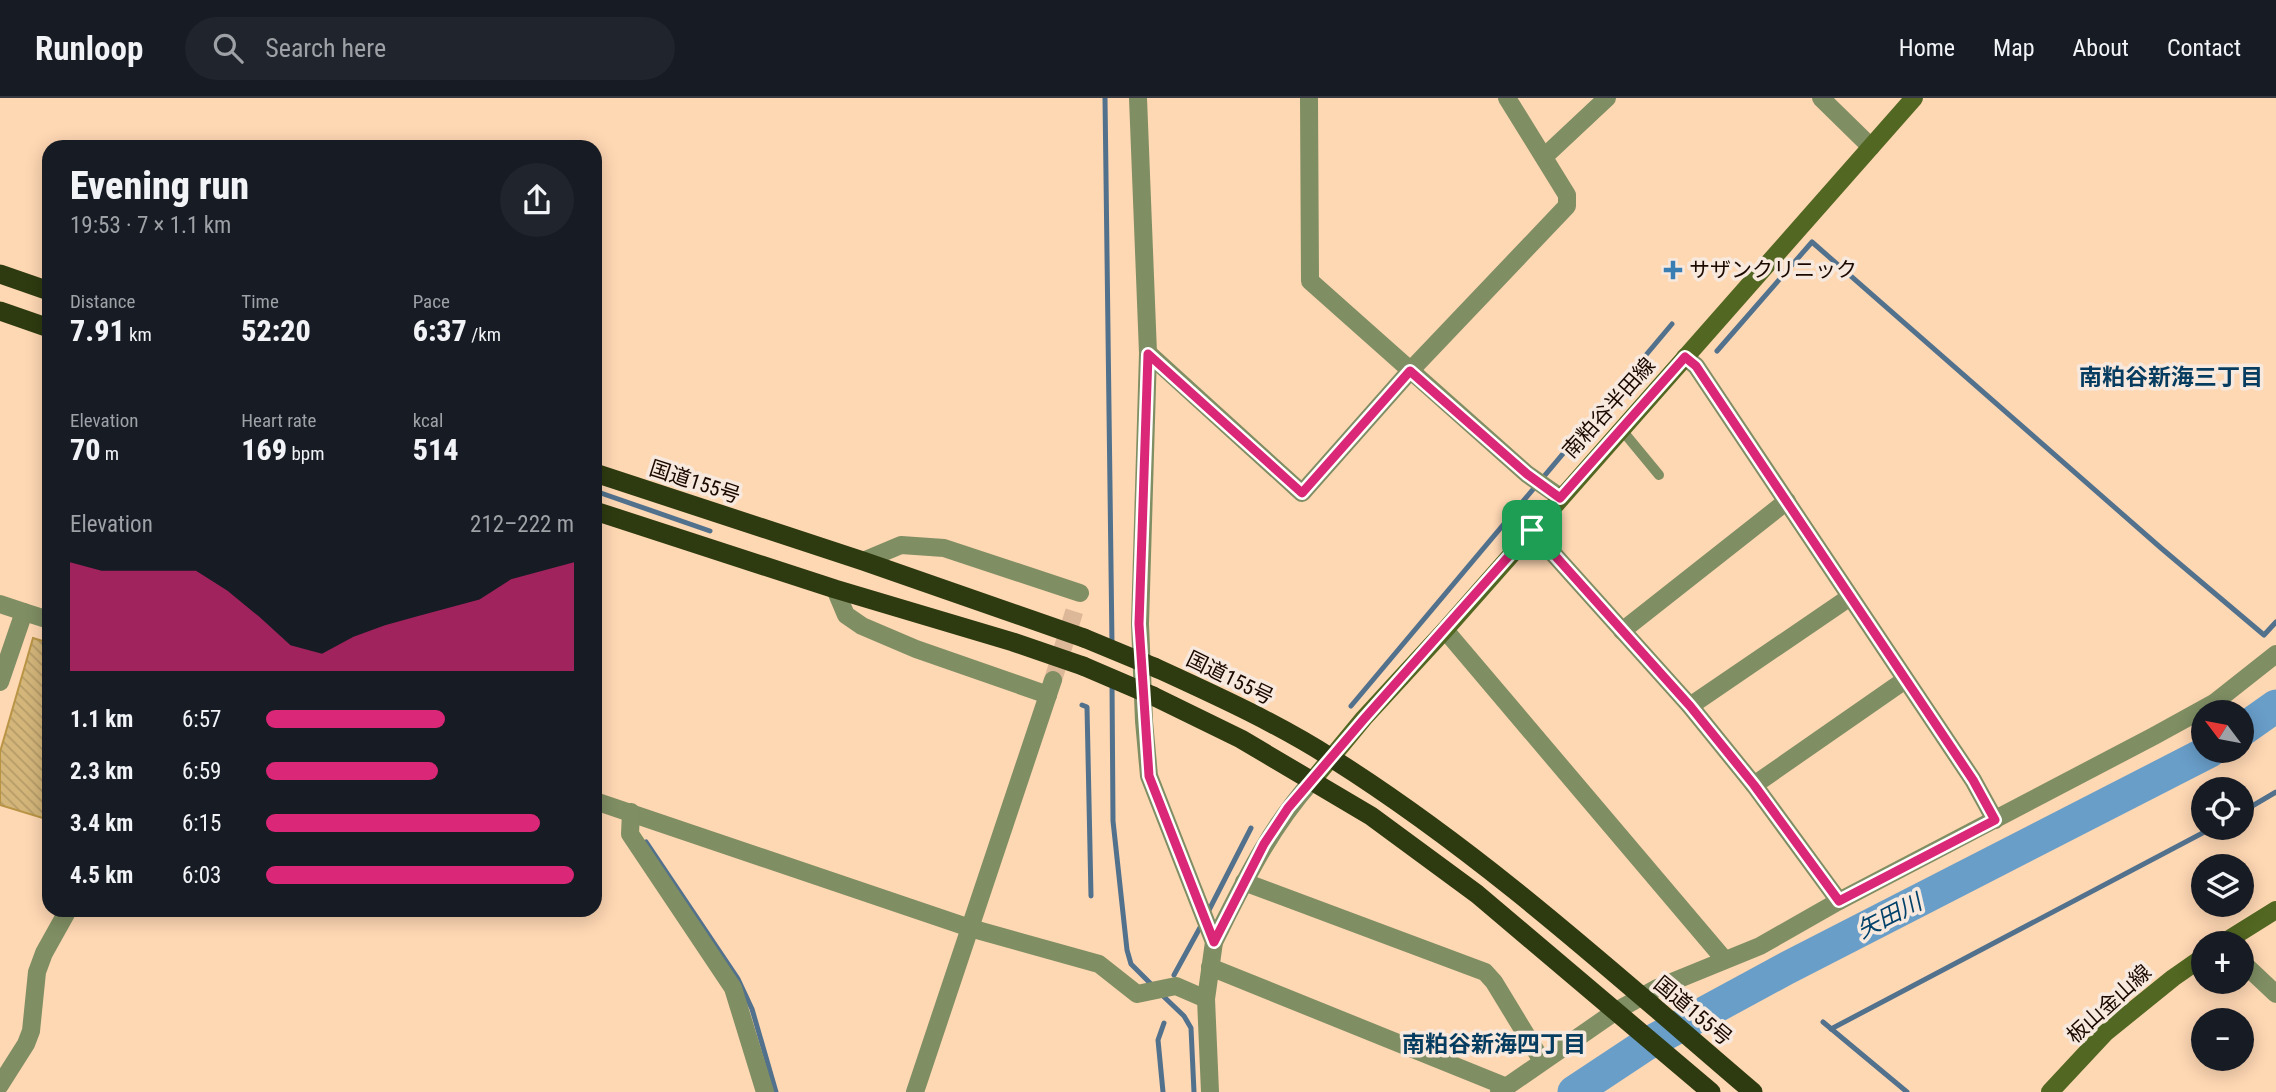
<!DOCTYPE html>
<meta charset="utf-8">
<style>
body{margin:0;font-family:"Roboto Condensed","Noto Sans JP",sans-serif;background:#20242c;color:#f1f3f6;height:100vh;display:flex;flex-direction:column;font-size:26px;white-space:nowrap}
*{box-sizing:border-box;margin:0}
p{font-size:23px;color:#9ea1a6}
.icon{flex:none;width:38px;height:38px;fill:none;stroke:currentColor;stroke-width:2;stroke-linecap:round;stroke-linejoin:round}
.map{position:relative;flex:1;overflow:hidden}
.details{position:absolute;left:42px;top:42px;width:560px;height:777px;display:flex;flex-direction:column;background:#171b24;border-radius:21px;box-shadow:0 4px 18px #0003}
.details>*{flex:none}
.needle{width:46px;rotate:302deg}
.controls{position:absolute;left:2191px;top:602px;display:grid;gap:14px}
.controls a{display:grid;place-items:center;width:63px;height:63px;border-radius:50%;background:#171b24;box-shadow:0 4px 18px #0003;font-size:35px}
.pin{position:absolute;display:grid;place-items:center;width:60px;height:60px;color:#fff;margin:-30px;border-radius:14px;box-shadow:0 4px 10px #0006}
.round{display:grid;place-items:center;flex:none;width:74px;height:74px;border-radius:37px;background:#20242c}
.head{display:flex;align-items:center;justify-content:space-between;height:119px;padding:0 28px}
h1{font-size:38px;font-weight:800;line-height:52px}
.metrics{display:grid;grid-template-columns:repeat(3,1fr);gap:10px;height:119px;padding:7px 28px}
.metrics div{display:grid;align-content:center}
.metrics b{font-size:30px;font-weight:800}
.metrics small{font-size:19px;font-weight:400}
.metrics p{font-size:19px}
.chart{height:196px;padding:14px 28px}
.chart p{display:flex;justify-content:space-between}
.chart svg{width:100%;height:126px;margin-top:7px;fill:#db2777;opacity:.7}
ul{padding:0 28px;list-style:none;font-size:23px}
li{display:grid;grid-template-columns:112px 84px 1fr;align-items:center;height:52px}
li i{height:18px;border-radius:9px;background:#db2777}
header{display:flex;align-items:center;gap:42px;box-sizing:border-box;height:98px;padding:0 35px;background:#171b24;border-bottom:2px solid #363941}
header strong{font-size:33px}
nav{display:flex;gap:38px;margin-inline-start:auto;font-size:24px}
.search{width:490px;height:63px;background:#20242c;display:flex;align-items:center;gap:18px;box-sizing:border-box;padding:0 24px;border-radius:38px;color:#9ea1a6;font-size:26px}
.map>svg:first-child{display:block}
</style>
<header>
<strong>Runloop</strong>
<div class="search"><svg class="icon" aria-label="search" viewBox="0 0 24 24"><circle cx="10" cy="10" r="6"/><path d="M15 15l6 6"/></svg>Search here</div>
<nav><a>Home</a><a>Map</a><a>About</a><a>Contact</a></nav>
</header>
<div class="map">
<svg width="2276" height="994" viewBox="0 0 2276 994">
<defs>
<pattern id="building-back-hatch" width="6" height="6" patternUnits="userSpaceOnUse" patternTransform="scale(1.75)"><rect width="6" height="6" fill="#d4b67a"/><path d="M-1 5l2 2M0 0l6 6M5-1l2 2" fill="none" stroke="#b59b68"/></pattern>
</defs>
<rect width="100%" height="100%" fill="#fed7b3"/>
<g fill="none" stroke-linecap="round" stroke-linejoin="round">
<g stroke="#52718d" stroke-width="5">
<polyline points="1105,0 1112,546"/>
<polyline points="1717,253 1812,144 2161,450 2264,537 2276,524"/>
<polyline points="595,393 710,433"/>
<polyline points="1112,584 1113,723 1127,852 1131,866 1154,889"/>
<polyline points="1082,607 1087,609 1091,798"/>
<polyline points="1351,608 1672,226"/>
<polyline points="2242,714 2276,694"/>
<polyline points="646,744 738,881 752,911 776,994"/>
<polyline points="1208,814 1251,730"/>
<polyline points="1174,877 1202,826"/>
<polyline points="1161,896 1184,918 1191,930 1194,994"/>
<polyline points="1823,924 1907,994"/>
<polyline points="1831,931 2212,730"/>
<polyline points="1163,994 1158,942 1164,925"/>
</g>
<g stroke="#699ec9" stroke-width="33">
<polyline points="2242,632 2276,608"/>
<polyline points="1574,994 1645,947 1787,870 2210,653"/>
</g>
</g>
<polygon fill="url(#building-back-hatch)" stroke="#b99445" stroke-width="2" points="33,540 49,545 49,722 0,707 0,654"/>
<g fill="none" stroke-linecap="round" stroke-linejoin="round">
<polyline stroke="#dcb898" stroke-width="18" stroke-dasharray="18 9" stroke-linecap="butt" points="1053,582 1075,511"/>
<polyline stroke="#7f8e63" stroke-width="10" points="1621,331 1659,377"/>
<g stroke="#7f8e63" stroke-width="18">
<polyline points="1309,0 1310,183 1527,376 1560,399"/>
<polyline points="1821,0 1871,49"/>
<polyline points="1544,59 1607,0"/>
<polyline points="1148,255 1302,395 1410,273 1567,108 1567,97 1507,0"/>
<polyline points="1685,259 1696,268 1973,682 1995,722"/>
<polyline points="1532,432 1690,608 1754,687 1839,803"/>
<polyline points="863,463 901,447 944,450 1080,495"/>
<polyline points="835,491 846,517 862,528 916,551 1048,597"/>
<polyline points="1445,532 1724,861"/>
<polyline points="1622,533 1787,403"/>
<polyline points="0,584 24,514 49,522"/>
<polyline points="1690,608 1850,499"/>
<polyline points="1754,687 1905,582"/>
<polyline points="595,703 970,830 1099,866 1137,896 1176,888 1206,901"/>
<polyline points="631,714 630,736 733,890 765,994"/>
<polyline points="1244,784 1485,874 1494,884 1542,963"/>
<polyline points="2242,864 2276,896"/>
<polyline points="1210,869 1507,989"/>
<polyline points="0,987 26,946 31,933 37,874 44,855 68,812"/>
<polyline points="915,994 1053,582"/>
<polyline points="1499,994 1616,913 1657,890 1760,848 1839,803 2154,638 2214,605 2276,556"/>
</g>
<g stroke="#7f8e63" stroke-width="18">
<polyline points="1138,0 1148,255 1140,526 1144,623 1149,678 1214,844 1206,901 1210,994"/>
<polyline points="0,506 24,514"/>
<path d="M1214,844c29,-58 55,-113 98,-161"/>
</g>
<g stroke="#526721" stroke-width="18">
<polyline points="1312,683 1364,620 1445,532 1914,0"/>
<polyline points="2223,845 2276,812"/>
<polyline points="2050,994 2105,935 2173,880 2203,859"/>
</g>
<g stroke="#2e3b10" stroke-width="19">
<polyline points="0,176 49,193"/>
<polyline points="0,213 49,230"/>
<polyline points="595,375 863,463 1084,540"/>
<polyline points="595,413 835,491 1013,544 1083,568"/>
<path d="M1154,569c61,28 123,56 179,92 152,96 284,217 420,333"/>
<polyline points="1153,598 1241,641 1371,718 1477,796 1711,994"/>
</g>
<g stroke="#2e3b10" stroke-width="19">
<polyline points="1084,540 1154,569"/>
<polyline points="1083,568 1153,598"/>
</g>
</g>
<g fill="none" stroke-linecap="round" stroke-linejoin="round">
<defs>
<polygon id="route" points="1148,256 1302,395 1410,273 1527,376 1560,400 1685,259 1696,268 1973,682 1995,722 1839,803 1754,687 1690,608 1532,432 1364,621 1288,710 1264,746 1214,844 1149,678 1139,526"/>
</defs>
<use href="#route" stroke="#fff" stroke-width="14"/>
<use href="#route" stroke="#db2777" stroke-width="9"/>
</g>
<path fill="#387eb3" stroke="#f7e9de" stroke-width="2.5" d="M1669.5 161.5h7v7h7v7h-7v7h-7v-7h-7v-7h7z"/>
<g text-anchor="middle" stroke-width="7" stroke-linejoin="round" paint-order="stroke">
<g font-size="21" fill="#1b0900" stroke="#f7e9de" text-anchor="start">
<text x="1689" y="179">サザンクリニック</text>
</g>
<g font-size="21" fill="#1b0900" stroke="#f7e9de">
<text transform="translate(1609 310) rotate(-48)" y="7">南粕谷半田線</text>
<text transform="translate(695 384) rotate(18)" y="7">国道155号</text>
<text transform="translate(1230 580) rotate(26)" y="7">国道155号</text>
<text transform="translate(2109 906) rotate(-42)" y="7">板山金山線</text>
<text transform="translate(1693 913) rotate(40)" y="7">国道155号</text>
</g>
<g font-size="23" font-weight="bold" fill="#063c5f" stroke="#f7e9de">
<text x="2171" y="287">南粕谷新海三丁目</text>
<text x="1494" y="954">南粕谷新海四丁目</text>
</g>
<g font-size="23" font-style="italic" fill="#00416a" stroke="#f7e9de">
<text transform="translate(1889 818) rotate(-27)" y="8">矢田川</text>
</g>
</g>
</svg>
<div class="controls">
<a><svg class="needle" viewBox="-14 -14 28 28"><path d="M0-13l5 13h-10z" fill="#e53935"/><path d="M0 13l5-13h-10z" fill="#9ea1a6"/></svg></a>
<a><svg class="icon" aria-label="locate" viewBox="0 0 24 24"><circle cx="12" cy="12" r="6"/><path d="M12 2v4M12 18v4M2 12h4M18 12h4"/></svg></a>
<a><svg class="icon" aria-label="layers" viewBox="0 0 24 24"><path d="M12 4l9 5-9 5-9-5zM3 14l9 5 9-5"/></svg></a>
<a>+</a>
<a>−</a>
</div>
<div class="pin" style="left:1532px;top:432px;background:#1e9e55"><svg class="icon" aria-label="arrive" viewBox="0 0 24 24"><path d="M6 21V4h12l-3 4 3 4H6"/></svg></div>
<section class="details">
<div class="head"><div><h1>Evening run</h1><p>19:53 · 7 × 1.1 km</p></div><a class="round"><svg class="icon" aria-label="share" viewBox="0 0 24 24"><path d="M12 15V3M7 8l5-5 5 5M5 13v7h14v-7"/></svg></a></div>
<div class="metrics">
<div><p>Distance</p><b>7.91<small> km</small></b></div>
<div><p>Time</p><b>52:20</b></div>
<div><p>Pace</p><b>6:37<small> /km</small></b></div>
</div>
<div class="metrics">
<div><p>Elevation</p><b>70<small> m</small></b></div>
<div><p>Heart rate</p><b>169<small> bpm</small></b></div>
<div><p>kcal</p><b>514</b></div>
</div>
<div class="chart"><p><span>Elevation</span>212–222 m</p>
<svg viewBox="0 0 160 44" preserveAspectRatio="none"><path d="M0 44V6L10 9L20 9L30 9L40 9L50 16L60 25L70 35L80 38L90 32L100 28L110 25L120 22L130 19L140 12L150 9L160 6V44z"/></svg>
</div>
<ul>
<li><b>1.1 km</b>6:57<i style="width:58%"></i></li>
<li><b>2.3 km</b>6:59<i style="width:56%"></i></li>
<li><b>3.4 km</b>6:15<i style="width:89%"></i></li>
<li><b>4.5 km</b>6:03<i style="width:100%"></i></li>
</ul>
</section>
</div>
